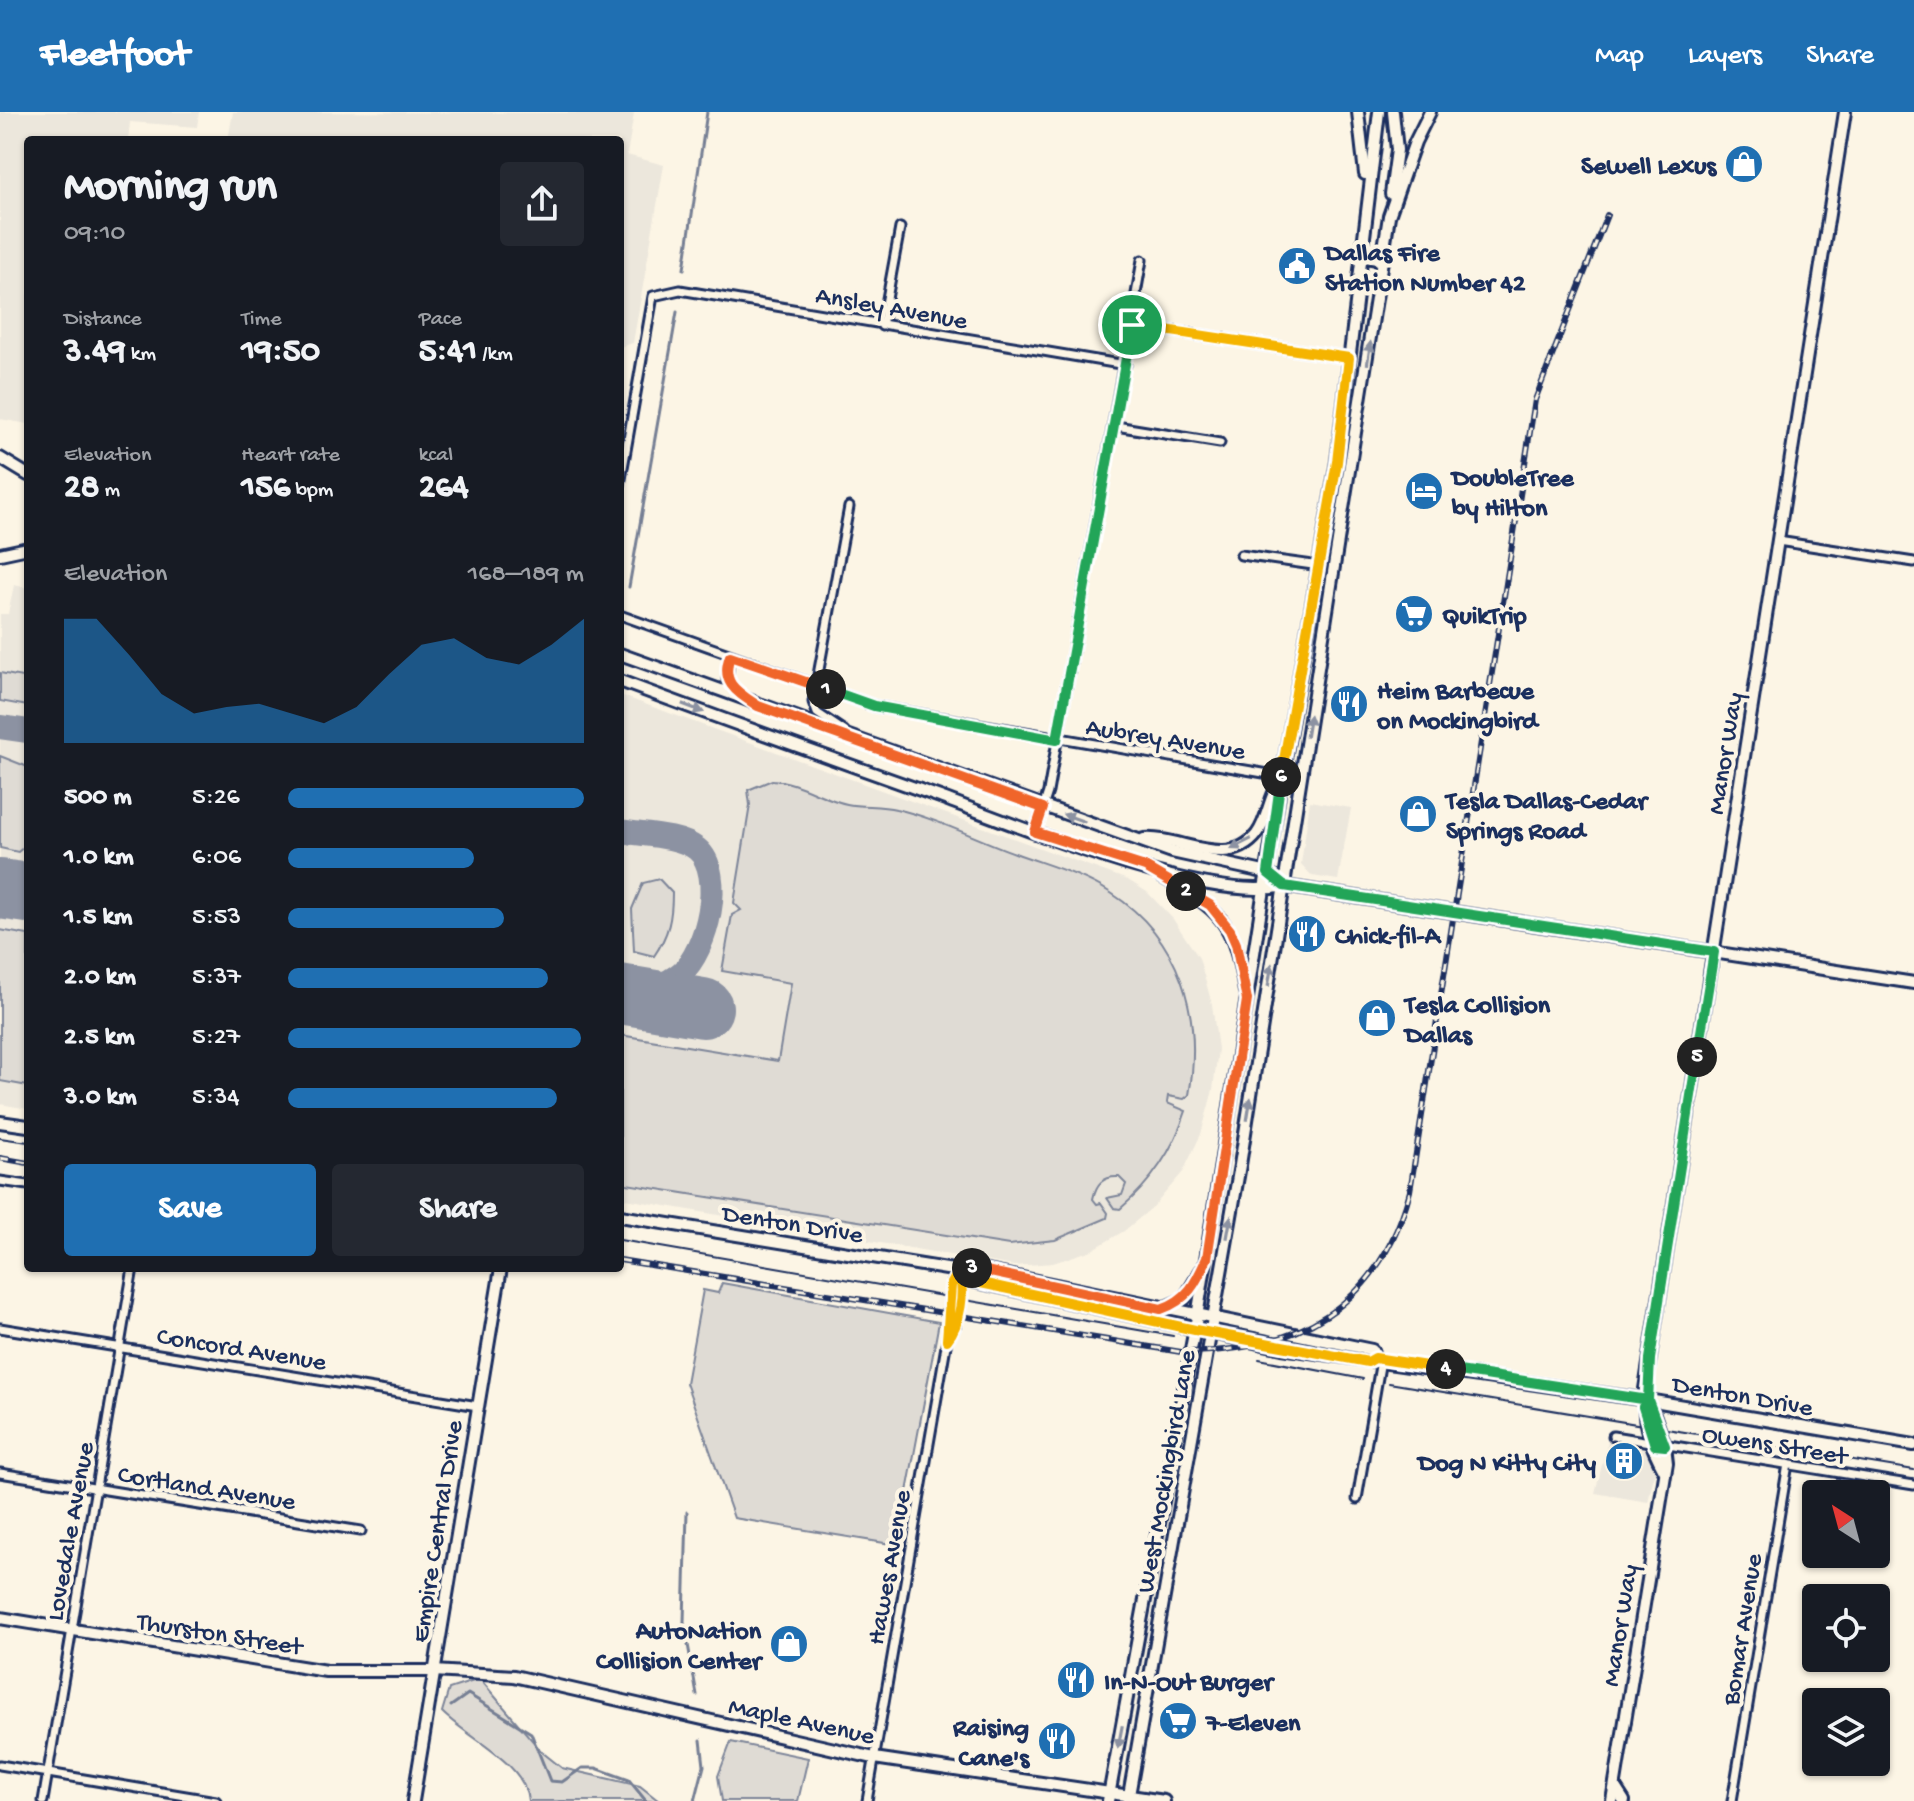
<!DOCTYPE html>
<meta charset="utf-8">
<style>
body{margin:0;font-family:"Gochi Hand",sans-serif;background:#242831;color:#f1f3f6;height:100vh;display:flex;flex-direction:column;font-size:30px;white-space:nowrap}
*{box-sizing:border-box;margin:0}
p{font-size:26px;color:#9ea1a6}
.icon{flex:none;width:44px;height:44px;fill:none;stroke:currentColor;stroke-width:2;stroke-linecap:round;stroke-linejoin:round}
.map{position:relative;flex:1;overflow:hidden}
.details{position:absolute;left:24px;top:24px;width:600px;height:1136px;display:flex;flex-direction:column;background:#171b24;border-radius:8px;box-shadow:0 2px 6px #0004}
.details>*{flex:none}
.needle{width:52px;rotate:324deg}
.tools{position:absolute;left:1802px;top:1368px;display:grid;gap:16px}
.tools a{display:grid;place-items:center;width:88px;height:88px;border-radius:8px;background:#171b24;box-shadow:0 2px 6px #0004;font-size:40px}
.pin{position:absolute;display:grid;place-items:center;width:68px;height:68px;color:#fff;margin:-34px;border:4px solid #fff;border-radius:50%;box-shadow:0 2px 8px #0007}
.km{position:absolute;width:40px;height:40px;margin:-20px;border-radius:50%;background:#222;color:#fff;font-size:22px;line-height:40px;text-align:center}
.round{display:grid;place-items:center;flex:none;width:84px;height:84px;border-radius:8px;background:#242831}
.head{display:flex;align-items:center;justify-content:space-between;height:136px;padding:0 40px}
h1{font-size:44px;font-weight:800;line-height:60px}
.metrics{display:grid;grid-template-columns:repeat(3,1fr);gap:12px;height:136px;padding:8px 40px}
.metrics div{display:grid;align-content:center}
.metrics b{font-size:34px;font-weight:800}
.metrics small{font-size:22px;font-weight:400}
.metrics p{font-size:22px}
.chart{height:224px;padding:16px 40px}
.chart p{display:flex;justify-content:space-between}
.chart svg{width:100%;height:144px;margin-top:8px;fill:#1f6fb2;opacity:.7}
.cta{display:flex;gap:16px;margin-top:auto;padding:16px 40px}
.cta a{flex:1;height:92px;border-radius:8px;background:#1f6fb2;color:#fff;font-size:32px;font-weight:800;line-height:92px;text-align:center}
.cta a+a{background:#242831;color:#f1f3f6}
ul{padding:0 40px;list-style:none;font-size:26px}
li{display:grid;grid-template-columns:128px 96px 1fr;align-items:center;height:60px}
li i{height:20px;border-radius:10px;background:#1f6fb2}
header{display:flex;align-items:center;gap:48px;box-sizing:border-box;height:112px;padding:0 40px;background:#1f6fb2;color:#fff}
header strong{font-size:38px}
nav{display:flex;gap:44px;margin-inline-start:auto;font-size:28px}
.map>svg:first-child{display:block}
</style>
<header>
<strong>Fleetfoot</strong>
<nav><a>Map</a><a>Layers</a><a>Share</a></nav>
</header>
<div class="map">
<svg width="1914" height="1689" viewBox="0 0 1914 1689">
<rect width="100%" height="100%" fill="#fcf5e5"/>
<filter id="ink" filterUnits="userSpaceOnUse"><feTurbulence type="fractalNoise" baseFrequency=".0125" numOctaves="2"/><feDisplacementMap in="SourceGraphic" scale="16" xChannelSelector="R" yChannelSelector="G"/><feConvolveMatrix kernelMatrix="1 2 1 2 8 2 1 2 1" color-interpolation-filters="sRGB"/></filter>
<g filter="url(#ink)">
<g fill="#ece7dc">
<polygon points="0,0 199,0 197,15 130,10 128,28 28,28 28,312 0,307"/>
<polygon points="233,0 634,1 627,43 664,53 633,231 620,235 620,28 228,28"/>
<polygon points="14,473 28,476 28,997 0,992 0,502 8,502"/>
<polygon points="620,583 1128,768 1147,780 1173,807 1199,846 1212,892 1218,937 1213,978 1201,1022 1183,1060 1154,1094 1124,1119 1092,1138 1053,1151 1014,1154 620,1086"/>
<polygon points="1310,689 1351,696 1338,768 1312,764 1301,752"/>
<polygon points="1608,1329 1651,1339 1655,1359 1648,1390 1595,1381"/>
</g>
<g fill="#dfdbd4" stroke="#7d8599" stroke-width="2">
<polygon points="0,561 28,566 28,594 0,589"/>
<polygon points="0,644 28,655 28,741 25,734 18,740 0,736"/>
<path d="M772,668c26,1 50,19 75,24 16,3 33,1 49,5 40,9 80,30 119,44 32,12 67,21 96,40 70,45 92,123 78,202l-5,4 -16,-3 -1,7 19,8c-13,40 -34,71 -66,98l-6,-1 -7,-10 15,-3 4,-11 -7,-7c-16,-1 -23,7 -26,22l4,5 4,-1 7,10 -1,5 -52,22 -46,5 -389,-62v-148l158,26 13,-78 -69,-12 10,-56 9,-5 -7,-7 16,-98 -2,-15z"/>
<path d="M659,767l13,14c0,25 -3,41 -18,63l-20,-5 -2,-42 11,-26z"/>
<polygon points="0,818 28,823 28,974 0,969"/>
<polygon points="722,1171 939,1210 897,1433 734,1406 686,1271 703,1178 718,1181"/>
<path d="M480,1567l62,73 20,16 78,18 19,15h-131c-2,-38 -62,-64 -86,-89l7,-23z"/>
<polygon points="731,1630 808,1646 798,1689 722,1689 718,1664"/>
</g>
<g fill="none" stroke-linecap="round" stroke-linejoin="round">
<g stroke="#767f94" stroke-width="3">
<polyline points="684,157 707,0"/>
<polyline points="629,475 677,200"/>
<polyline points="687,1400 684,1510 697,1583"/>
<polyline points="451,1594 468,1582 531,1621 550,1669 562,1670 582,1656 596,1656 629,1668 646,1689"/>
<polyline points="695,1689 704,1654 701,1628"/>
</g>
<g stroke="#8c92a2" stroke-width="24">
<polyline points="0,615 28,619"/>
<path d="M620,719c22,4 59,4 77,18 29,24 10,102 -16,124 -16,13 -36,19 -57,21"/>
</g>
<g stroke="#8c92a2" stroke-width="60">
<polyline points="0,777 28,781"/>
<polyline points="620,882 703,896"/>
</g>
<defs>
<g id="street">
<polyline points="1132,213 1349,246"/>
<polyline points="882,214 900,116"/>
<polyline points="1116,314 1220,331"/>
<polyline points="620,373 653,184 680,178 1126,253"/>
<polyline points="1778,429 1914,450"/>
<polyline points="1241,443 1320,454"/>
<polyline points="620,503 874,594 1281,664"/>
<polyline points="730,544 727,568 739,582"/>
<polyline points="844,619 817,601 813,590 849,395"/>
<polyline points="1035,720 1048,680 1142,148"/>
<polyline points="0,1069 28,1073"/>
<polyline points="0,1216 478,1294"/>
<path d="M947,1228c14,-18 18,-48 12,-69"/>
<polyline points="1613,1324 1914,1373"/>
<polyline points="0,1361 361,1419"/>
<polyline points="1357,1387 1381,1248"/>
<polyline points="0,1653 216,1689"/>
<polyline points="43,1689 133,1156"/>
<polyline points="867,1689 947,1228 951,1173 959,1159"/>
<polyline points="1732,1689 1788,1352"/>
</g>
<g id="secondary">
<polyline points="1358,0 1365,62"/>
<polyline points="1391,82 1397,38 1393,0"/>
<polyline points="1360,144 1383,148"/>
<polyline points="0,346 28,363"/>
<polyline points="0,442 28,436"/>
<polyline points="620,542 1172,740 1268,761 1284,774"/>
<path d="M620,569c106,40 213,78 320,116 78,29 268,108 344,89l630,97"/>
<path d="M1144,727c36,-3 84,32 113,-5 11,-15 12,-36 22,-51"/>
<path d="M1161,764c61,35 72,44 84,115"/>
<polyline points="0,1010 28,1014"/>
<polyline points="620,1104 959,1159 973,1156 1372,1238 1375,1246"/>
<polyline points="959,1159 972,1169 1282,1236 1648,1288 1914,1333"/>
<polyline points="1163,1196 1184,1187 1201,1159"/>
<path d="M1648,1288c-10,17 7,54 16,70"/>
<polyline points="0,1506 326,1559 434,1559 514,1564 874,1646 1164,1689"/>
<polyline points="1615,1675 1624,1689"/>
<polyline points="413,1689 501,1156"/>
<polyline points="1108,1689 1197,1205 1281,669 1337,350 1379,0"/>
<polyline points="1128,1689 1240,1053 1389,104 1415,30 1430,0"/>
<polyline points="1612,1689 1667,1351 1665,1334 1645,1277 1845,0"/>
</g>
</defs>
<use href="#street" stroke="#1b2f5e" stroke-width="13"/>
<use href="#secondary" stroke="#1b2f5e" stroke-width="16"/>
<use href="#street" stroke="#fcf5e5" stroke-width="7"/>
<use href="#secondary" stroke="#fcf5e5" stroke-width="10"/>
<g stroke="#1b2f5e" stroke-width="2">
<polyline points="0,1026 28,1030"/>
<polyline points="620,1128 1173,1224"/>
<polyline points="1259,1247 1363,1267"/>
<polyline points="1389,1271 1914,1358"/>
</g>
<defs>
<g id="rail">
<polyline points="0,1046 28,1051"/>
<path d="M620,1148l561,92c115,1 199,-46 229,-161l125,-791 72,-185"/>
</g>
</defs>
<use href="#rail" stroke="#1b2f5e" stroke-width="6"/>
<use href="#rail" stroke="#fcf5e5" stroke-width="3" stroke-dasharray="9" stroke-linecap="butt"/>
</g>
<defs><path id="oneway-solid" d="M-6-.8H1V-3.2L6.5 0L1 3.2V.8H-6Z" transform="scale(2)"/></defs>
<g fill="#8c92a2">
<use href="#oneway-solid" transform="translate(1369 241) rotate(-82)"/>
<use href="#oneway-solid" transform="translate(693 596) rotate(21)"/>
<use href="#oneway-solid" transform="translate(1308 614) rotate(-81)"/>
<use href="#oneway-solid" transform="translate(1074 706) rotate(-161)"/>
<use href="#oneway-solid" transform="translate(1241 732) rotate(153)"/>
<use href="#oneway-solid" transform="translate(1270 863) rotate(-81)"/>
<use href="#oneway-solid" transform="translate(1249 997) rotate(-81)"/>
<use href="#oneway-solid" transform="translate(1229 1115) rotate(-80)"/>
<use href="#oneway-solid" transform="translate(1120 1625) rotate(101)"/>
</g>
</g>
<g fill="none" stroke-linecap="round" stroke-linejoin="round" filter="url(#ink)">
<defs>
<polyline id="split-1" points="826,577 874,594 1057,628 1132,213"/>
<path id="split-2" d="M826,577l-96,-33c-10,27 7,36 28,50l285,102 -8,24 110,35 41,24"/>
<path id="split-3" d="M972,1156l189,41c27,-9 35,-26 46,-51l40,-258 -11,-56 -6,-14 -20,-25 -24,-14"/>
<path id="split-4" d="M972,1156l-13,3 -8,14 -4,55c14,-18 18,-48 12,-69l13,10 223,49 173,32 7,-4 71,11"/>
<polyline id="split-5" points="1446,1257 1648,1288 1665,1334 1655,1333 1643,1295 1648,1288 1650,1247 1697,945"/>
<polyline id="split-6" points="1281,665 1268,761 1284,774 1714,840 1697,945"/>
<polyline id="split-7" points="1132,213 1349,246 1337,350 1281,665"/>
</defs>
<use href="#split-1" stroke="#fff" stroke-width="16"/>
<use href="#split-2" stroke="#fff" stroke-width="16"/>
<use href="#split-3" stroke="#fff" stroke-width="16"/>
<use href="#split-4" stroke="#fff" stroke-width="16"/>
<use href="#split-5" stroke="#fff" stroke-width="16"/>
<use href="#split-6" stroke="#fff" stroke-width="16"/>
<use href="#split-7" stroke="#fff" stroke-width="16"/>
<use href="#split-1" stroke="#22a559" stroke-width="10"/>
<use href="#split-2" stroke="#f0652b" stroke-width="10"/>
<use href="#split-3" stroke="#f0652b" stroke-width="10"/>
<use href="#split-4" stroke="#f5b400" stroke-width="10"/>
<use href="#split-5" stroke="#22a559" stroke-width="10"/>
<use href="#split-6" stroke="#22a559" stroke-width="10"/>
<use href="#split-7" stroke="#f5b400" stroke-width="10"/>
</g>
<defs>
<symbol id="shop-disc" viewBox="-11 -11 22 22"><circle r="9.5" fill="#1f6fb2" stroke="#fcf5e5"/><path d="M-5-2.5h2.3a2.7 3.5 0 0 1 5.4 0H5L5.5 6h-11ZM-1.5-2.5h3a1.5 2.3 0 0 0-3 0Z" fill="#fff"/></symbol>
<symbol id="civic-disc" viewBox="-11 -11 22 22"><circle r="9.5" fill="#1f6fb2" stroke="#fcf5e5"/><path d="M-.6-6.5H3V-4.5H.6V-3L4-1V1h2V6H-6V1h2V-1L-.6-3ZM-1.2 2.5V6h2.4V2.5Z" fill="#fff"/></symbol>
<symbol id="hotel-disc" viewBox="-11 -11 22 22"><circle r="9.5" fill="#1f6fb2" stroke="#fcf5e5"/><path d="M-6-4.5h1.5V1H6V5H4.5V3h-9V5H-6ZM-4 0a1.8 1.8 0 1 1 3.6 0ZM.5 0V-2.5h3Q6-2.5 6 0Z" fill="#fff"/></symbol>
<symbol id="supermarket-disc" viewBox="-11 -11 22 22"><circle r="9.5" fill="#1f6fb2" stroke="#fcf5e5"/><path d="M-6-5.5h2.5l.6 2H6L4.5 2H-2.5L-4.4-4H-6ZM-1.5 3.2a1.3 1.3 0 1 0 .1 0ZM3 3.2a1.3 1.3 0 1 0 .1 0Z" fill="#fff"/></symbol>
<symbol id="restaurant-disc" viewBox="-11 -11 22 22"><circle r="9.5" fill="#1f6fb2" stroke="#fcf5e5"/><path d="M-5-6h1v4h1v-4h1v4h1v-4h1v5L-1.5 .5V6h-2V.5L-5-1ZM5-6V6H3V1.5H1.5Q1.5-4 5-6Z" fill="#fff"/></symbol>
<symbol id="building-disc" viewBox="-11 -11 22 22"><circle r="9.5" fill="#1f6fb2" stroke="#fcf5e5"/><path d="M-4-6H4V6H1V3H-1V6H-4ZM-2.5-4.3h1.7v1.8h-1.7ZM.8-4.3h1.7v1.8H.8ZM-2.5-1h1.7V.8h-1.7ZM.8-1h1.7V.8H.8Z" fill="#fff"/></symbol>
</defs>
<g fill-rule="evenodd">
<use href="#shop-disc" x="1722" y="30" width="44" height="44"/>
<use href="#civic-disc" x="1275" y="132" width="44" height="44"/>
<use href="#hotel-disc" x="1402" y="357" width="44" height="44"/>
<use href="#supermarket-disc" x="1392" y="480" width="44" height="44"/>
<use href="#restaurant-disc" x="1327" y="570" width="44" height="44"/>
<use href="#shop-disc" x="1396" y="680" width="44" height="44"/>
<use href="#restaurant-disc" x="1285" y="800" width="44" height="44"/>
<use href="#shop-disc" x="1355" y="884" width="44" height="44"/>
<use href="#building-disc" x="1602" y="1327" width="44" height="44"/>
<use href="#shop-disc" x="767" y="1510" width="44" height="44"/>
<use href="#restaurant-disc" x="1054" y="1546" width="44" height="44"/>
<use href="#supermarket-disc" x="1156" y="1587" width="44" height="44"/>
<use href="#restaurant-disc" x="1035" y="1607" width="44" height="44"/>
</g>
<g text-anchor="middle" stroke-width="8" stroke-linejoin="round" paint-order="stroke">
<g font-size="26" font-weight="bold" fill="#1b2f5e" stroke="#fcf5e5" text-anchor="start">
<text x="1716" y="61" text-anchor="end">Sewell Lexus</text>
<text x="1325" y="148">Dallas Fire<tspan x="1325" dy="30">Station Number 42</tspan></text>
<text x="1452" y="373">DoubleTree<tspan x="1452" dy="30">by Hilton</tspan></text>
<text x="1442" y="511">QuikTrip</text>
<text x="1377" y="586">Heim Barbecue<tspan x="1377" dy="30">on Mockingbird</tspan></text>
<text x="1446" y="696">Tesla Dallas-Cedar<tspan x="1446" dy="30">Springs Road</tspan></text>
<text x="1335" y="831">Chick-fil-A</text>
<text x="1405" y="900">Tesla Collision<tspan x="1405" dy="30">Dallas</tspan></text>
<text x="1596" y="1358" text-anchor="end">Dog N Kitty City</text>
<text x="761" y="1526" text-anchor="end">AutoNation<tspan x="761" dy="30">Collision Center</tspan></text>
<text x="1104" y="1577">In-N-Out Burger</text>
<text x="1206" y="1618">7-Eleven</text>
<text x="1029" y="1623" text-anchor="end">Raising<tspan x="1029" dy="30">Cane's</tspan></text>
</g>
<g font-size="26" fill="#1b2f5e" stroke="#fcf5e5">
<text transform="translate(892 194) rotate(10)" y="9">Ansley Avenue</text>
<text transform="translate(1166 625) rotate(9)" y="9">Aubrey Avenue</text>
<text transform="translate(1723 641) rotate(-81)" y="9">Manor Way</text>
<text transform="translate(793 1110) rotate(9)" y="9">Denton Drive</text>
<text transform="translate(242 1235) rotate(9)" y="9">Concord Avenue</text>
<text transform="translate(1743 1282) rotate(10)" y="9">Denton Drive</text>
<text transform="translate(1775 1331) rotate(9)" y="9">Owens Street</text>
<text transform="translate(1164 1359) rotate(-80)" y="9">West Mockingbird Lane</text>
<text transform="translate(207 1374) rotate(9)" y="9">Cortland Avenue</text>
<text transform="translate(68 1419) rotate(-80)" y="9">Lovedale Avenue</text>
<text transform="translate(435 1419) rotate(-81)" y="9">Empire Central Drive</text>
<text transform="translate(887 1455) rotate(-80)" y="9">Hawes Avenue</text>
<text transform="translate(1618 1513) rotate(-81)" y="9">Manor Way</text>
<text transform="translate(1740 1517) rotate(-81)" y="9">Bomar Avenue</text>
<text transform="translate(220 1520) rotate(9)" y="9">Thurston Street</text>
<text transform="translate(802 1607) rotate(12)" y="9">Maple Avenue</text>
</g>
</g>
</svg>
<div class="tools">
<a><svg class="needle" viewBox="-14 -14 28 28"><path d="M0-13l5 13h-10z" fill="#e53935"/><path d="M0 13l5-13h-10z" fill="#9ea1a6"/></svg></a>
<a><svg class="icon" aria-label="locate" viewBox="0 0 24 24"><circle cx="12" cy="12" r="6"/><path d="M12 2v4M12 18v4M2 12h4M18 12h4"/></svg></a>
<a><svg class="icon" aria-label="layers" viewBox="0 0 24 24"><path d="M12 4l9 5-9 5-9-5zM3 14l9 5 9-5"/></svg></a>
</div>
<div class="pin" style="left:1132px;top:213px;background:#1e9e55"><svg class="icon" aria-label="arrive" viewBox="0 0 24 24"><path d="M6 21V4h12l-3 4 3 4H6"/></svg></div>
<b class="km" style="left:826px;top:577px">1</b>
<b class="km" style="left:1186px;top:779px">2</b>
<b class="km" style="left:972px;top:1156px">3</b>
<b class="km" style="left:1446px;top:1257px">4</b>
<b class="km" style="left:1697px;top:945px">5</b>
<b class="km" style="left:1281px;top:665px">6</b>
<section class="details">
<div class="head"><div><h1>Morning run</h1><p>09:10</p></div><a class="round"><svg class="icon" aria-label="share" viewBox="0 0 24 24"><path d="M12 15V3M7 8l5-5 5 5M5 13v7h14v-7"/></svg></a></div>
<div class="metrics">
<div><p>Distance</p><b>3.49<small> km</small></b></div>
<div><p>Time</p><b>19:50</b></div>
<div><p>Pace</p><b>5:41<small> /km</small></b></div>
</div>
<div class="metrics">
<div><p>Elevation</p><b>28<small> m</small></b></div>
<div><p>Heart rate</p><b>156<small> bpm</small></b></div>
<div><p>kcal</p><b>264</b></div>
</div>
<div class="chart"><p><span>Elevation</span>168–189 m</p>
<svg viewBox="0 0 160 44" preserveAspectRatio="none"><path d="M0 44V6L10 6L20 17L30 29L40 35L50 33L60 32L70 35L80 38L90 33L100 23L110 14L120 12L130 18L140 20L150 14L160 6V44z"/></svg>
</div>
<ul>
<li><b>500 m</b>5:26<i style="width:100%"></i></li>
<li><b>1.0 km</b>6:06<i style="width:63%"></i></li>
<li><b>1.5 km</b>5:53<i style="width:73%"></i></li>
<li><b>2.0 km</b>5:37<i style="width:88%"></i></li>
<li><b>2.5 km</b>5:27<i style="width:99%"></i></li>
<li><b>3.0 km</b>5:34<i style="width:91%"></i></li>
</ul>
<div class="cta"><a>Save</a><a>Share</a></div>
</section>
</div>
